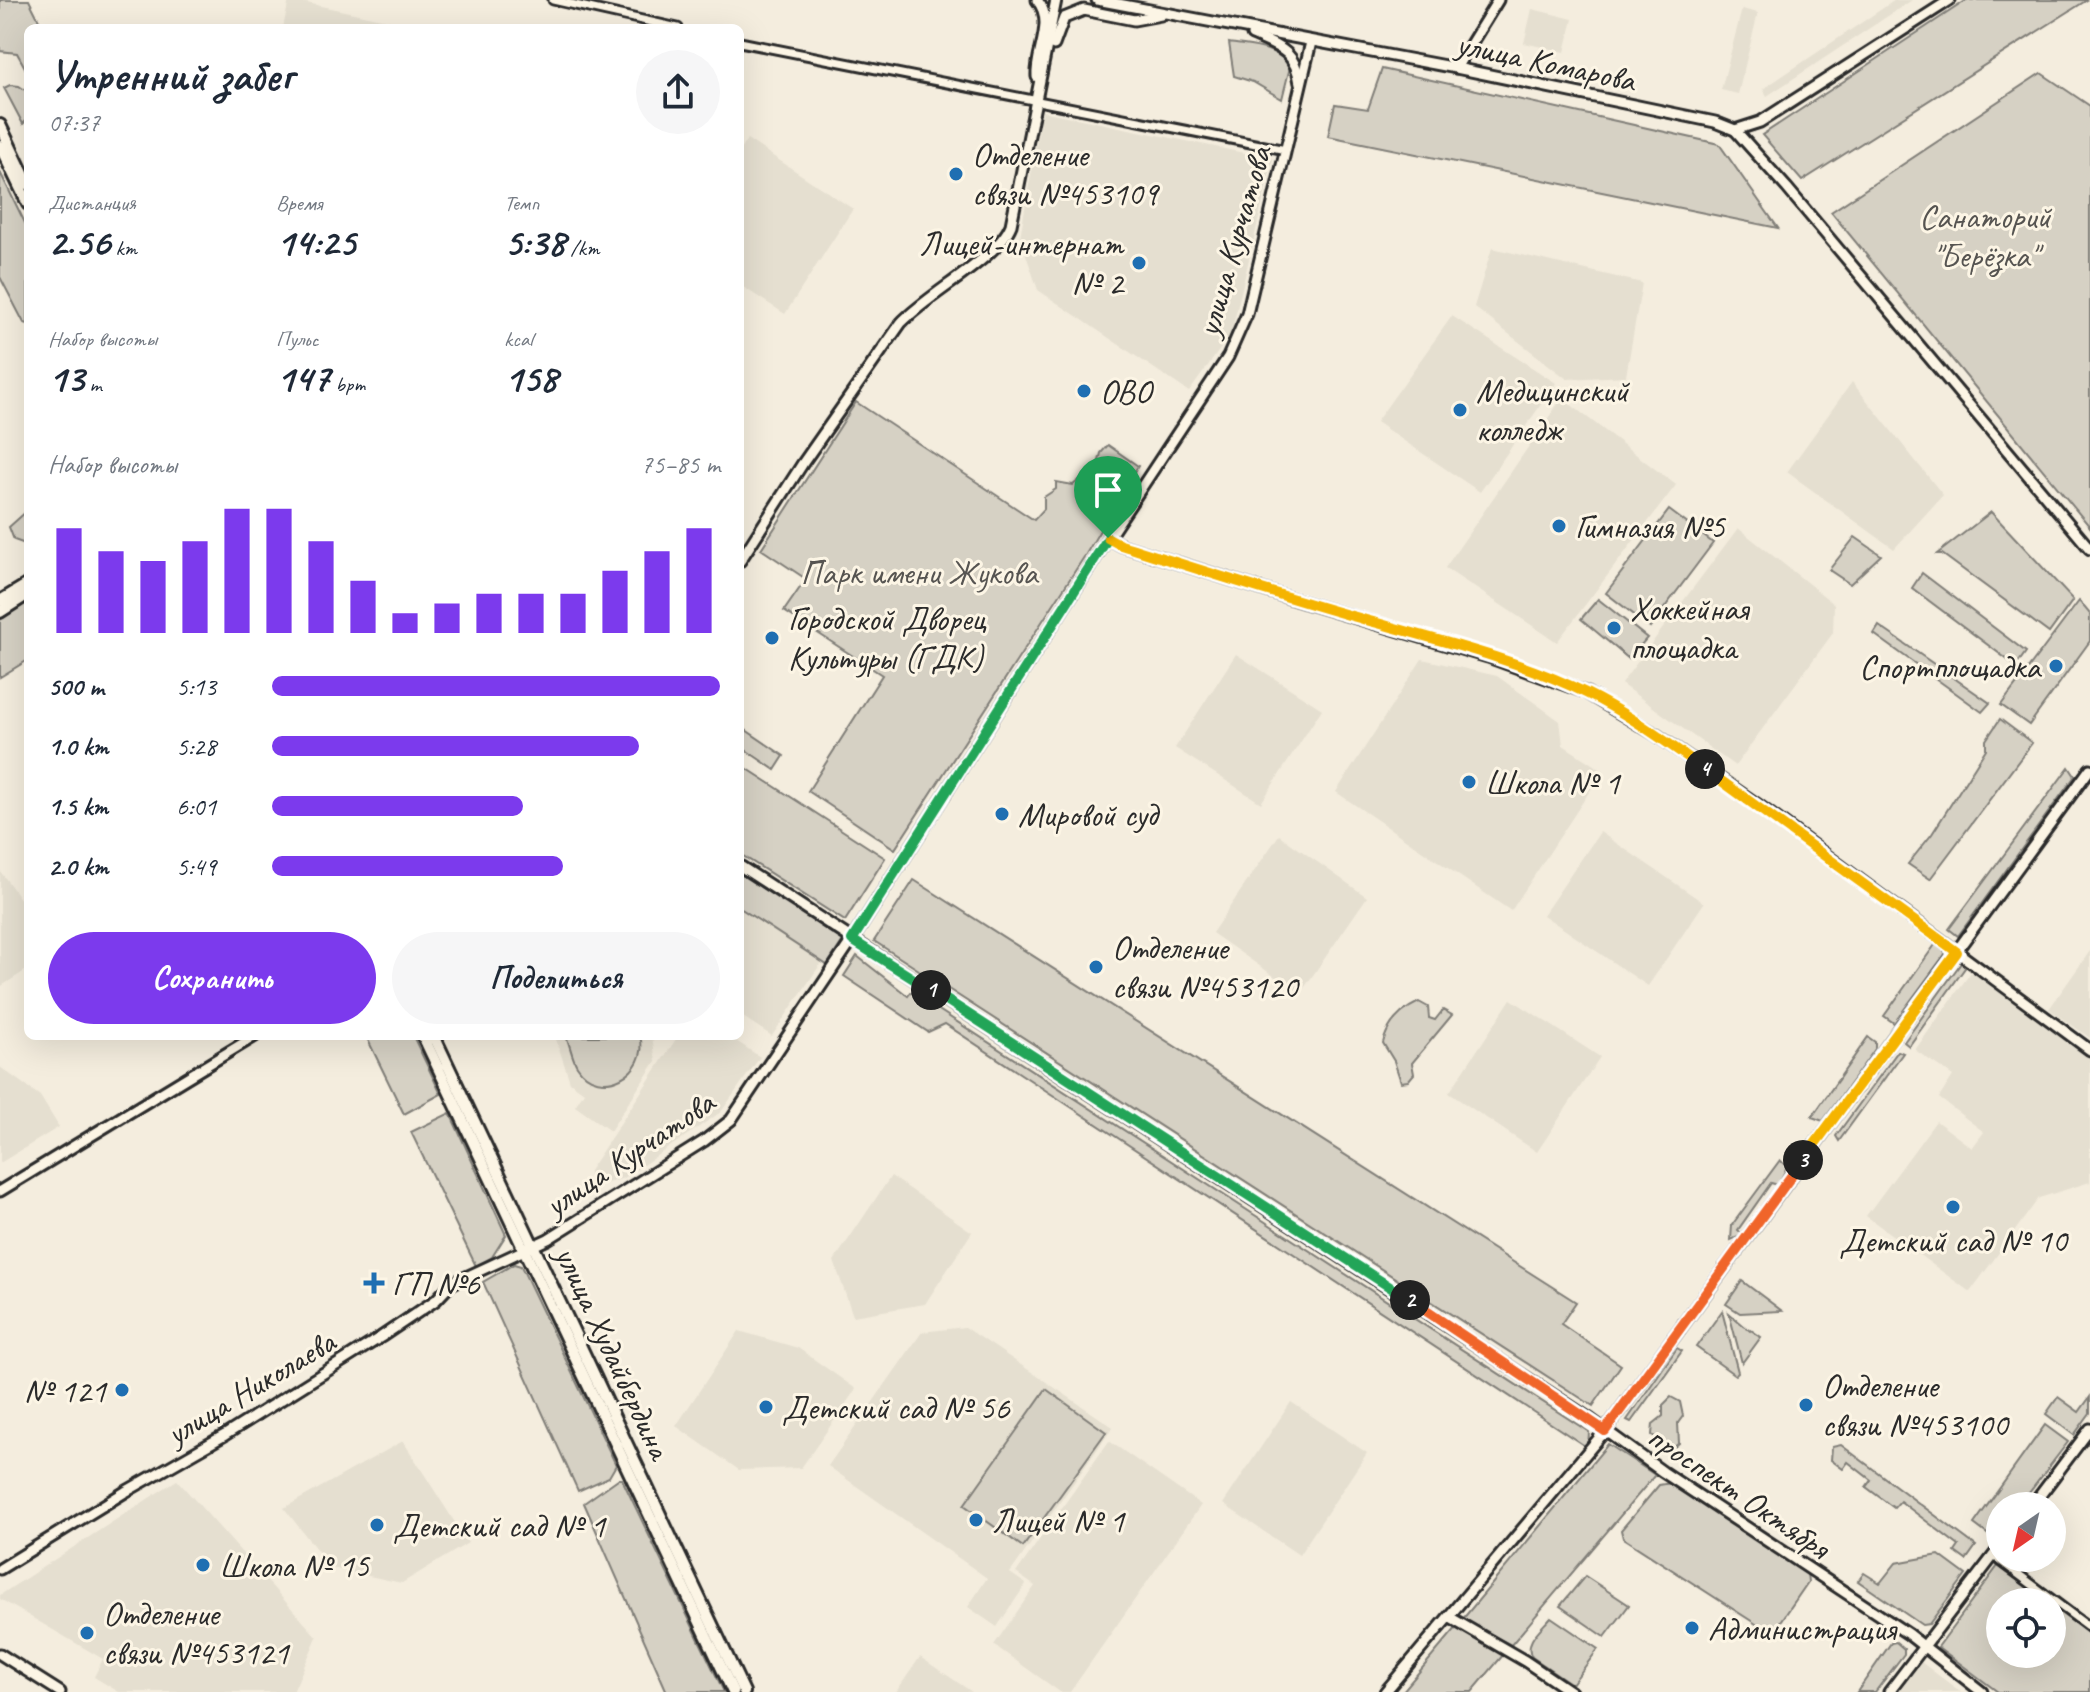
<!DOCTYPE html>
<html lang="ru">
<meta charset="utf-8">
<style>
body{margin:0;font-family:Caveat,sans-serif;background:#f6f6f7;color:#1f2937;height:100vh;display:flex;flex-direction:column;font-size:30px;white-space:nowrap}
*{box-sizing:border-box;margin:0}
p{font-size:26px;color:#747a83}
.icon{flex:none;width:44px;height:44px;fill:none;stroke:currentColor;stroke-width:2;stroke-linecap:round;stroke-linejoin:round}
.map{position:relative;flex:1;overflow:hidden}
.panel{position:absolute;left:24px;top:24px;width:720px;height:1016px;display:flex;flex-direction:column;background:#fff;border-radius:12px;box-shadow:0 8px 32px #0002}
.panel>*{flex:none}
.needle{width:52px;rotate:214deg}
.tools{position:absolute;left:1986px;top:1492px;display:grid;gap:16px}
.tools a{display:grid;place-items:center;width:80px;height:80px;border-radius:50%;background:#fff;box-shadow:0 8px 32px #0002;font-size:40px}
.pin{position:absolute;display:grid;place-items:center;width:68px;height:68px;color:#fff;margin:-82px -34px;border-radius:50% 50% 50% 0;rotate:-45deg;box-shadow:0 0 8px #0007}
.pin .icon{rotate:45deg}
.km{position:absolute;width:40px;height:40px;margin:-20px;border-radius:50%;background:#222;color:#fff;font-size:22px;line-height:40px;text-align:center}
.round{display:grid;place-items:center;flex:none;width:84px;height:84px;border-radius:42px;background:#f6f6f7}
.summary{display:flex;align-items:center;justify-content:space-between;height:136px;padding:0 24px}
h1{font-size:44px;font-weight:600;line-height:60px}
.figures{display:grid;grid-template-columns:repeat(3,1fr);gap:12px;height:136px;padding:8px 24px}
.figures div{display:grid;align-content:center}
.figures b{font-size:40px;font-weight:600}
.figures small{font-size:22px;font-weight:400}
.figures p{font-size:22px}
.chart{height:224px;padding:16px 24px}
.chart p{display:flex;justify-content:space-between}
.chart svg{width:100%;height:144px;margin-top:8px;stroke:#7c3aed;stroke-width:6}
.cta{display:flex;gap:16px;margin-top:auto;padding:16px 24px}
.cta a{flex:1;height:92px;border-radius:48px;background:#7c3aed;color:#fff;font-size:32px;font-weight:600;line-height:92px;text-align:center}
.cta a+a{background:#f6f6f7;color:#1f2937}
ul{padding:0 24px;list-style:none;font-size:26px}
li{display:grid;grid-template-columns:128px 96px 1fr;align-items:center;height:60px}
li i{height:20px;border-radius:10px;background:#7c3aed}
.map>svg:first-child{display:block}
</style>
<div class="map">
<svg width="2090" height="1692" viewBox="0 0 2090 1692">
<rect width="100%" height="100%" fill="#f4edde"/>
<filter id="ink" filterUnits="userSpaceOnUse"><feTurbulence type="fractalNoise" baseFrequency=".0125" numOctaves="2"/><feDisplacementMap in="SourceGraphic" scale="16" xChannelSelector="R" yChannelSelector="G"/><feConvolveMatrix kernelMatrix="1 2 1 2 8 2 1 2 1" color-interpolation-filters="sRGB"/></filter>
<g filter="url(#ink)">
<g fill="#e5dfd0">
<polygon points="289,0 293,0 423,28 283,28"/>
<polygon points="1895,0 1912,0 1767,96 1763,89"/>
<polygon points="1532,9 1573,19 1565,52 1524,43"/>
<polygon points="1742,9 1758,13 1738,94 1721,90"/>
<polygon points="1042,111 1273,159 1231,334 1189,392 1038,290 1020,237"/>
<polygon points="747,139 853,209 785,314 740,285 740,150"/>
<polygon points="1492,248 1642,283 1626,376 1567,379 1474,307"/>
<polygon points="1452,316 1556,383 1480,492 1376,422"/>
<polygon points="1852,382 1943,495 1894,549 1787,472"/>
<polygon points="1562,398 1676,485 1557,642 1445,568"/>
<polygon points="1738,528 1834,604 1833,633 1735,766 1621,684"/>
<polygon points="1236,654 1322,709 1261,803 1175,748"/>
<polygon points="1422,659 1497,676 1560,721 1563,745 1603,771 1511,911 1336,792"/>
<polygon points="1600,832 1704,903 1648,986 1543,915"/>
<polygon points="1279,835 1367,897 1300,994 1212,933"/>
<polygon points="0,871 24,904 28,902 28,969 0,987"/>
<polygon points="740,908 822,962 772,1036 740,1015"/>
<polygon points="2090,951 2090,1038 2049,1009"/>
<polygon points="1974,968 2090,1053 2090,1182 2039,1198 1970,1292 1866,1216 1936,1121 1972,1148 1984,1132 1939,1098 1953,1076 1915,1050"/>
<polygon points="1511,999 1600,1057 1537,1152 1449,1093"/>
<polygon points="555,1036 652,1036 656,1061 610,1131 575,1106 584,1092 570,1082"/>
<polygon points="678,1036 729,1036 760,1057 721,1112 624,1178 590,1188 589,1171"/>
<polygon points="0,1067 40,1096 59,1127 0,1163"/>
<polygon points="891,1176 972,1232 925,1304 853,1316 834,1261"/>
<polygon points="965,1327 1113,1427 1010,1573 1026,1584 997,1627 968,1607 987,1578 828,1466 922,1332"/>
<polygon points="739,1331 798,1348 856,1389 801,1468 739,1470 676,1426"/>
<polygon points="1291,1402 1367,1453 1299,1555 1223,1504"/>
<polygon points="403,1441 468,1543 402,1583 331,1568 284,1508"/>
<polygon points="1109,1441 1201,1505 1070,1692 1060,1692 994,1645 1035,1586 1016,1573"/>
<polygon points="177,1480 317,1637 293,1692 119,1692 94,1677 103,1659 0,1599 0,1595"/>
<polygon points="920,1657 972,1692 896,1692"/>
<polygon points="1921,1662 1942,1678 1961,1692 1899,1692"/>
</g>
<g fill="#d6d1c4" stroke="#807e78" stroke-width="2">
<polygon points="0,0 29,0 43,28 28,28 28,73 17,53 0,51"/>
<polygon points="1967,0 2087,0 1802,181 1762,135"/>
<path d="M1229,43c23,4 47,3 61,24l-8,32 -29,-17 -19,-6z"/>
<polygon points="1382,69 1719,144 1778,228 1328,136 1335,104 1368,109"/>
<polygon points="2041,73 2090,106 2090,527 1831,212"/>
<polygon points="10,85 19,86 28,92 28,119 23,124 4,88"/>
<polygon points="0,172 28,229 28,324 24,323 0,277"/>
<polygon points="856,402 1034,520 1044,509 1044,497 1056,489 1056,482 1073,485 1098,465 1101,453 1108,445 1138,466 1086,554 895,849 808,791 882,675 784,611 806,579 761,549"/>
<polygon points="28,510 28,545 14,540 9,527"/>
<polygon points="1669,510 1713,543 1650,627 1606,593"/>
<polygon points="1991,512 2073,600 2049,633 1942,554 1937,554"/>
<polygon points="1855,537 1881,555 1850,584 1829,570"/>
<polygon points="1922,573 2026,652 2016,666 1912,588"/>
<polygon points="1598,599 1647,638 1629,659 1581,619"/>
<polygon points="2079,601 2090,614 2090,641 2029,725 2001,705"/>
<polygon points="28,602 28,660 0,677 0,619"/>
<polygon points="1879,626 1990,703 1982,712 1874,634"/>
<polygon points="2000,719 2032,743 1930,879 1908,864 1932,834 1986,749 1986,740"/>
<polygon points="740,726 784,756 775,770 740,746"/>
<polygon points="740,764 885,858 845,921 740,854"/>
<polygon points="2069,767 2075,776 1958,936 1949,929"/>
<polygon points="740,871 844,939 827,965 740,908"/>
<polygon points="914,880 1576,1302 1561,1324 1621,1365 1593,1406 874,941"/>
<polygon points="1937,942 1943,946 1945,954 1894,1023 1884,1016"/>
<polygon points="857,956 908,996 911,992 1589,1432 1588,1448 945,1024 928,1032 844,976"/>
<polygon points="1961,963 1967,965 1909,1046 1904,1042"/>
<path d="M1419,1002l9,5 1,11 6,2 8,-10 9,5 -40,48 2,11 -6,7 -7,1 -7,-21 -11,-18c5,-20 19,-33 36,-41z"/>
<polygon points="366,1036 413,1036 441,1094 404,1114"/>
<path d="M566,1036h74c11,37 -41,65 -63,30 -5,-8 -7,-21 -11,-30z"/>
<polygon points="1868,1037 1875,1042 1875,1049 1823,1121 1812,1117"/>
<polygon points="1898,1051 1903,1053 1839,1141 1836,1136"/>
<polygon points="450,1113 506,1235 492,1257 476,1266 411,1132"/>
<polygon points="1780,1160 1787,1167 1778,1185 1771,1183 1738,1230 1743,1235 1731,1240 1732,1225"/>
<polygon points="514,1264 521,1266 616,1465 609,1477 578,1491 483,1282"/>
<polygon points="1742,1281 1782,1311 1740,1313 1726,1304"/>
<polygon points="1722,1311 1738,1372 1735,1375 1696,1347"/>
<polygon points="1729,1313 1750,1331 1751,1330 1761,1337 1742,1363"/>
<polygon points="1677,1348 1682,1351 1631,1422 1627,1420"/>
<polygon points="1046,1389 1106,1432 1023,1547 964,1505"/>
<polygon points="1671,1397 1680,1402 1683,1416 1678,1423 1679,1443 1672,1449 1652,1435 1653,1424 1663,1416 1663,1405"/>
<polygon points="2058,1397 2079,1412 2090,1397 2090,1413 2074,1435 2046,1414"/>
<polygon points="2045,1425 2068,1442 2019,1506 2000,1506 2000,1531 1994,1539 1974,1524"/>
<polygon points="1608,1444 1655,1475 1511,1645 1462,1620"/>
<polygon points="1841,1445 1976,1546 1966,1560 1955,1552 1959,1546 1900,1501 1894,1508 1866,1487 1871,1480 1848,1462 1843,1469 1831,1460 1832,1447"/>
<polygon points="618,1479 622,1479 724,1692 667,1692 584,1503"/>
<polygon points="1671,1483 1807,1573 1808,1582 1775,1630 1767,1631 1623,1538 1621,1530 1659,1485"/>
<polygon points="1939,1555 1966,1575 1929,1624 1922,1625 1858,1581 1864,1573 1880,1583 1896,1563"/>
<polygon points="1998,1566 2048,1602 2000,1602 2000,1654 2052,1654 2052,1605 2090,1633 2090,1692 1998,1692 1938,1647"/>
<polygon points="1585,1576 1629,1605 1605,1637 1560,1606"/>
<path d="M1551,1617l47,32 -26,35 -40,-27c-9,-15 9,-28 19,-40z"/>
<polygon points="1457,1627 1504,1654 1472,1692 1402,1692"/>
<polygon points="1896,1642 1904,1649 1904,1654 1875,1692 1857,1692 1891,1643"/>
</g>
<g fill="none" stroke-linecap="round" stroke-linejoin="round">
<defs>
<g id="street">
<polyline points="553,0 678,28"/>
<polyline points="740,42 1286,150"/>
<polyline points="1994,1556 2090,1628"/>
</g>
<g id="secondary">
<path d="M1037,0c19,22 -2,52 0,77"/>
<polyline points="1097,0 1456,68 1715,122 1735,130 1760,122 1950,0"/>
<path d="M1252,35c27,12 43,15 48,48"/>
<polyline points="1054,45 1064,18 1084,10 1134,20 1161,15"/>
<polyline points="1456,68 1498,0"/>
<polyline points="1735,130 1787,188 2090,549"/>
<polyline points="1108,538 1121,545 1296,600 1488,657 1585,692 1655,734 1761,807 2090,1050"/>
<path d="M740,561l63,-98 98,-140c28,-30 97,-65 110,-98l45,-225"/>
<polyline points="740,866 1590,1419 1663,1472 1908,1634 1982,1692"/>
<polyline points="0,1191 255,1036"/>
<polyline points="2032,1506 2090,1429"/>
<polyline points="0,1569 125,1492 225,1435 381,1337 436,1300 451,1284 548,1239 704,1141 731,1120 852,940 1108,538 1228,357 1247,314 1311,42"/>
<polyline points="1449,1617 1525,1661 1571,1692"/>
<polyline points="0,1654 60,1692"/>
<polyline points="1385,1692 1605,1431 2090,769"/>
<polyline points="1889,1692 2000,1547"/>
</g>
<g id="primary">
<polyline points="0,125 28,184"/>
<polyline points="0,146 28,204"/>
<polyline points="0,601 28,584"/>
<polyline points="0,612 28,594"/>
<polyline points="423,1036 733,1692"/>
<polyline points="434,1036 744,1692"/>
</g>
</defs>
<use href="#street" stroke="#2b2b2b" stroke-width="13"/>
<use href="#secondary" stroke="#2b2b2b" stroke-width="15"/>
<use href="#primary" stroke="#2b2b2b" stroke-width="16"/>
<use href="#street" stroke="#fcf5e5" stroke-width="7"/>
<use href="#secondary" stroke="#fcf5e5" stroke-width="9"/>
<use href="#primary" stroke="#fcf5e5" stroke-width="10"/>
</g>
</g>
<g fill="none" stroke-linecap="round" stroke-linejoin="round" filter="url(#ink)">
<defs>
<polyline id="split-1" points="931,990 852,940 1108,538"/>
<polyline id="split-2" points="931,990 1410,1300"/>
<polyline id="split-3" points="1410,1300 1605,1431 1803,1160"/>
<polyline id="split-4" points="1705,769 1957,952 1803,1160"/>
<path id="split-5" d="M1108,538l13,7c77,24 153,49 231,71 77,22 164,42 236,78 42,21 79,49 117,75"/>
</defs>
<use href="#split-1" stroke="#fff" stroke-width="16"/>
<use href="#split-2" stroke="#fff" stroke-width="16"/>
<use href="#split-3" stroke="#fff" stroke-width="16"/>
<use href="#split-4" stroke="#fff" stroke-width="16"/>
<use href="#split-5" stroke="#fff" stroke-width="16"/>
<use href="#split-1" stroke="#22a559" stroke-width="10"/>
<use href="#split-2" stroke="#22a559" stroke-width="10"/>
<use href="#split-3" stroke="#f0652b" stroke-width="10"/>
<use href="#split-4" stroke="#f5b400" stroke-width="10"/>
<use href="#split-5" stroke="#f5b400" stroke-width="10"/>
</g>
<g fill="#1f6fb2" stroke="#fcf5e5" stroke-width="3">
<circle cx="956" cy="174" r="8"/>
<circle cx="1139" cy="263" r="8"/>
<circle cx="1084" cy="391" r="8"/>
<circle cx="1460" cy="410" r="8"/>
<circle cx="1559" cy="526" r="8"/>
<circle cx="1614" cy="628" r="8"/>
<circle cx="772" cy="638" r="8"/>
<circle cx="2056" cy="666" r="8"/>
<circle cx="1469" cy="782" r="8"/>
<circle cx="1002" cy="814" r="8"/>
<circle cx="1096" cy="967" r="8"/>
<circle cx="1953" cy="1207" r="8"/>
<path d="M370 1271h8v8h8v8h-8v8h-8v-8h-8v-8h8z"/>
<circle cx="122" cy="1390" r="8"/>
<circle cx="1806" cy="1405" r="8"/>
<circle cx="766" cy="1407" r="8"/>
<circle cx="976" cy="1520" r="8"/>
<circle cx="377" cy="1525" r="8"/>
<circle cx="203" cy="1565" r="8"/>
<circle cx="1692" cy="1628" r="8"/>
<circle cx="87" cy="1633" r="8"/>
</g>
<g text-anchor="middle" stroke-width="6" stroke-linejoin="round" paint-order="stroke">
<g font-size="34" fill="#2b2b2b" stroke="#fcf5e5">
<text transform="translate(1546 61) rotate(12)" y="12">улица Комарова</text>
<text transform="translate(1233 241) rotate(-74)" y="12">улица Курчатова</text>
<text transform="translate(629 1153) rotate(-34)" y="12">улица Курчатова</text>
<text transform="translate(614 1352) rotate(65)" y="12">улица Худайбердина</text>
<text transform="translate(250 1387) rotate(-31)" y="12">улица Николаева</text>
<text transform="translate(1739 1491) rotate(34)" y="12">проспект Октября</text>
</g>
<g font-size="34" fill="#2b2b2b" stroke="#fcf5e5" text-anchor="start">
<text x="972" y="166">Отделение<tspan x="972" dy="39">связи №453109</tspan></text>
<text x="1123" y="255" text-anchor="end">Лицей-интернат<tspan x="1123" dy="39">№ 2</tspan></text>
<text x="1476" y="402">Медицинский<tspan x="1476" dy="39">колледж</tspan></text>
<text x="1100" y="403">ОВО</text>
<text x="1575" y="538">Гимназия №5</text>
<text x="1630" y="620">Хоккейная<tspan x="1630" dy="39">площадка</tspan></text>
<text x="788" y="630">Городской Дворец<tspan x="788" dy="39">Культуры (ГДК)</tspan></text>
<text x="2040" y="678" text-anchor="end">Спортплощадка</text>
<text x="1485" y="794">Школа № 1</text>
<text x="1018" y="826">Мировой суд</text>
<text x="1112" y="959">Отделение<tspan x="1112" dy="39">связи №453120</tspan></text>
<text x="1953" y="1252" text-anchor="middle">Детский сад № 10</text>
<text x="392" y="1295">ГП №6</text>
<text x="1822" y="1397">Отделение<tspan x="1822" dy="39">связи №453100</tspan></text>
<text x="106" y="1402" text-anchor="end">№ 121</text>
<text x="782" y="1419">Детский сад № 56</text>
<text x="992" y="1532">Лицей № 1</text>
<text x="393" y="1537">Детский сад № 1</text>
<text x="219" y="1577">Школа № 15</text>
<text x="103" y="1625">Отделение<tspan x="103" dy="39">связи №453121</tspan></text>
<text x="1708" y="1640">Администрация</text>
</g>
<g font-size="34" fill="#565451" stroke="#fcf5e5">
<text x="1985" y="228">Санаторий<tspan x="1985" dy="39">"Берёзка"</tspan></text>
<text x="919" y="584">Парк имени Жукова</text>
</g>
</g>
</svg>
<div class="tools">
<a><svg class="needle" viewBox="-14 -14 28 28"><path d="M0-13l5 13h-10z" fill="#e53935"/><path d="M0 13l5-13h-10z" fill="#747a83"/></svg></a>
<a><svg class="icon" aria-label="locate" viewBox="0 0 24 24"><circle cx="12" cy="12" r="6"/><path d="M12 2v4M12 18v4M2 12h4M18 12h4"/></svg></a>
</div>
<div class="pin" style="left:1108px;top:538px;background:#1e9e55"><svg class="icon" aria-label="arrive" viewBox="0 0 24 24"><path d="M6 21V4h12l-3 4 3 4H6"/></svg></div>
<b class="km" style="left:931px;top:990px">1</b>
<b class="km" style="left:1410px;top:1300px">2</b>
<b class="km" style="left:1803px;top:1160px">3</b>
<b class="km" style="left:1705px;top:769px">4</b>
<section class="panel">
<div class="summary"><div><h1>Утренний забег</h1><p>07:37</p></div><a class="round"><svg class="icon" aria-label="share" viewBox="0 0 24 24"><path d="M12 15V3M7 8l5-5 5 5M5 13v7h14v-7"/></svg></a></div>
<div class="figures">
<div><p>Дистанция</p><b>2.56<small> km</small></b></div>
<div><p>Время</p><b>14:25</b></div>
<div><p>Темп</p><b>5:38<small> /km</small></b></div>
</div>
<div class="figures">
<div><p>Набор высоты</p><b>13<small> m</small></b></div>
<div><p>Пульс</p><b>147<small> bpm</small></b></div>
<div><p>kcal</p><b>158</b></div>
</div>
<div class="chart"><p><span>Набор высоты</span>75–85 m</p>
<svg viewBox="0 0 160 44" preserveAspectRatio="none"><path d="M5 44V12M15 44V19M25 44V22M35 44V16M45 44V6M55 44V6M65 44V16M75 44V28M85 44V38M95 44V35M105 44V32M115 44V32M125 44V32M135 44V25M145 44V19M155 44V12"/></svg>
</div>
<ul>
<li><b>500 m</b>5:13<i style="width:100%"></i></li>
<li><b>1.0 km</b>5:28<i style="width:82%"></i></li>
<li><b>1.5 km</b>6:01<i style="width:56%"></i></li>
<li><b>2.0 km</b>5:49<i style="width:65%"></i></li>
</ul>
<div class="cta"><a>Сохранить</a><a>Поделиться</a></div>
</section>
</div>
